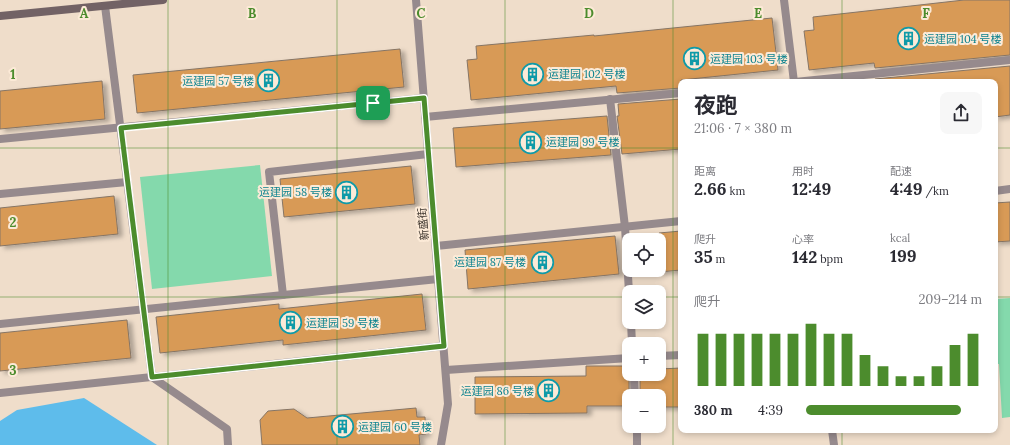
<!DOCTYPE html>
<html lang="zh">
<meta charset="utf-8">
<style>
body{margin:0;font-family:Lora,"Noto Sans SC",serif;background:#f7f7f7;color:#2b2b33;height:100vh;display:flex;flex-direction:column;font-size:15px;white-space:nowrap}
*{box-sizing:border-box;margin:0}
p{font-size:13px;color:#7c7c81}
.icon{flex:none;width:22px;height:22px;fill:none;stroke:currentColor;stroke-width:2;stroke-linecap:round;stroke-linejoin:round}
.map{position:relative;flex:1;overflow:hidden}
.drawer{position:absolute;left:678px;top:79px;width:320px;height:354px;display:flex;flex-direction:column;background:#fff;border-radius:8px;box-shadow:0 2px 6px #0003}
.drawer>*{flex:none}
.fabs{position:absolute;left:622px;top:233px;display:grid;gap:8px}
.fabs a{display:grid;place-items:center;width:44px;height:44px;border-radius:8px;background:#fff;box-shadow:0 2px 6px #0003;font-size:20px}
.pin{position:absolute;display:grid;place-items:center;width:34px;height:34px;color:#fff;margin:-17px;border-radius:8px;box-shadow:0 2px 6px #0006}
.round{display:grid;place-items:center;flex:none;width:42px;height:42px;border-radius:8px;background:#f7f7f7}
.head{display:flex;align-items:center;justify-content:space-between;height:68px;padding:0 16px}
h1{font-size:22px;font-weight:700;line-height:30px}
.metrics{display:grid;grid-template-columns:repeat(3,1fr);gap:6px;height:68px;padding:4px 16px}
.metrics div{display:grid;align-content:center}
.metrics b{font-size:17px;font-weight:700}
.metrics small{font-size:11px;font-weight:400}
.metrics p{font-size:11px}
.chart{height:112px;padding:8px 16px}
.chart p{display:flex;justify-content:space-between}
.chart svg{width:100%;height:72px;margin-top:4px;stroke:#4c8c2d;stroke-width:6}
ul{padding:0 16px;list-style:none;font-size:13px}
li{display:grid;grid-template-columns:64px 48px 1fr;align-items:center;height:30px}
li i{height:10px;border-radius:5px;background:#4c8c2d}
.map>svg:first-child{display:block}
</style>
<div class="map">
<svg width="1010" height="445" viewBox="0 0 1010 445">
<defs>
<filter id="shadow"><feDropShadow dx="4.5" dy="2.5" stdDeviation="2" flood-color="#0004"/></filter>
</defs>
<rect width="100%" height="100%" fill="#efddca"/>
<g fill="#84d9ac">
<polygon points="260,165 272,276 152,289 140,177"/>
<polygon points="1010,298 1010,417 1002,418 999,364 995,364 995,299"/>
</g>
<polygon fill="#5ebceb" points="84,398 157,445 0,445 0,421 17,410"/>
<g fill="#d89a56" stroke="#867565" filter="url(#shadow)">
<polygon points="964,0 1010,0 1010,55 875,68 874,63 809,70 804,31 814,30 813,17"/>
<polygon points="772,18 778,70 681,80 681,88 617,93 616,86 471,100 467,60 477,59 476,46 594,35 594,36"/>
<polygon points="400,49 404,87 137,113 133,75"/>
<polygon points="1010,66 1010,115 995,117 995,82 875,82 875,79"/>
<polygon points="102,81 105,119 0,129 0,91"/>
<polygon points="681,99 681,149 622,154 617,116 619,116 618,104"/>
<polygon points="607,116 611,155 456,167 453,128"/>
<polygon points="411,166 415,204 284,217 280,179"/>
<polygon points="114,196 118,234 0,246 0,208"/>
<polygon points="1010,202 1010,241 995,242 995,203"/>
<polygon points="681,231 681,270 659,272 659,233"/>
<polygon points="615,236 619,274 468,289 465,250"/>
<polygon points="422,294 426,330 283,345 283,340 160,353 156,317 279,304 279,309"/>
<polygon points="127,320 131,358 0,371 0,333"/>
<polygon points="586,366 623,366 623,374 629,374 629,396 624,396 624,406 587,406 587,413 475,414 475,377 586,376"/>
<polygon points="681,368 681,407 659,407 659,396 640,396 640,374 659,374 659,369"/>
<polygon points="416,408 417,417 425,417 426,434 419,435 420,445 262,445 260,420 268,411 294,409 307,418"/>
</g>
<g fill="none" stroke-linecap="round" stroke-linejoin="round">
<g stroke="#968a8d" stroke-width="8">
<polyline points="416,0 448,404 441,445"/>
<polyline points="784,0 794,82"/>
<polyline points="105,6 152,377 227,429 228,445"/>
<polyline points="795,82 1010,60"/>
<polyline points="610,99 625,227 629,292"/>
<polyline points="425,117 681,93"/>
<polyline points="0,139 424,98"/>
<polyline points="995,191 1010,189"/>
<polyline points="0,194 127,182"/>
<polyline points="436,246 681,221"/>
<polyline points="283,295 269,172 428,154"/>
<polyline points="631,322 632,344"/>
<polyline points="0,324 438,279"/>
<polyline points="659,356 681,355"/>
<polyline points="446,370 629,358"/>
<polyline points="634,374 635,396"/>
<polyline points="0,393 444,346"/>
<polyline points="637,426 637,445"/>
<polyline points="832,430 834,445"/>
</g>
<polyline stroke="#726265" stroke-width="8" points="0,16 163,0"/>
</g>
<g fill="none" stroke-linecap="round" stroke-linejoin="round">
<defs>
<polygon id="route" points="424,98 444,346 152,377 121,128"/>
</defs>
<use href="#route" stroke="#fff" stroke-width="8"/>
<use href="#route" stroke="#4c8c2d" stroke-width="5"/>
</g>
<path fill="none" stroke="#4c8c2d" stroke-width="1" stroke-opacity="0.55" d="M168,0v445M337,0v445M505,0v445M673,0v445M842,0v82M0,148h681M995,148h15M0,297h629M659,297h22M995,297h15M842,430v15"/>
<defs>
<symbol id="building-ring" viewBox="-11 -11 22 22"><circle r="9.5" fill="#fcead7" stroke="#0f9aa8" stroke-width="1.5"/><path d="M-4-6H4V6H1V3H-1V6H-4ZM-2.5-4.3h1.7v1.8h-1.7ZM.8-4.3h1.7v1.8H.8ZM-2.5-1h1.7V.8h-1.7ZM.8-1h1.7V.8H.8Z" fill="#0f9aa8"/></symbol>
</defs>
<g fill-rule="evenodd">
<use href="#building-ring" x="896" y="26" width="25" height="25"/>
<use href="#building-ring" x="682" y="46" width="25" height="25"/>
<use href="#building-ring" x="520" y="62" width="25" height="25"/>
<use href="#building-ring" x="256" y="68" width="25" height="25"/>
<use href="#building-ring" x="518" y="130" width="25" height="25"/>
<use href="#building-ring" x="334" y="180" width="25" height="25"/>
<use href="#building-ring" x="530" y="250" width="25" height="25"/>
<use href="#building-ring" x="278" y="310" width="25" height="25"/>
<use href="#building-ring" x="536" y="378" width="25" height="25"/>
<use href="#building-ring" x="330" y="414" width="25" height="25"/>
</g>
<g text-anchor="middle" stroke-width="4" stroke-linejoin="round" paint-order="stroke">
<g font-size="11" fill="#0d838f" stroke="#fcead7" text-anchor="start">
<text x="924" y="43">运建园 104 号楼</text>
<text x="710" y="63">运建园 103 号楼</text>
<text x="548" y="78">运建园 102 号楼</text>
<text x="254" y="85" text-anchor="end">运建园 57 号楼</text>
<text x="546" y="146">运建园 99 号楼</text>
<text x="332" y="196" text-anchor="end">运建园 58 号楼</text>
<text x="526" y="266" text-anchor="end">运建园 87 号楼</text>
<text x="306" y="327">运建园 59 号楼</text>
<text x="534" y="395" text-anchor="end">运建园 86 号楼</text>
<text x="358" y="431">运建园 60 号楼</text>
</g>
<g font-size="11" fill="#3b332c" stroke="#fcead7">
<text transform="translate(423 224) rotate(-95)" y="4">新盛街</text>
</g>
</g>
<g font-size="13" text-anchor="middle" font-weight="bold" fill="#4c8c2d" stroke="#fcead7" stroke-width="4" stroke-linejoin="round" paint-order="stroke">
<text x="84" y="18">A</text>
<text x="252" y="18">B</text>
<text x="421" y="18">C</text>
<text x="589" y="18">D</text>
<text x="758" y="18">E</text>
<text x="926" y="18">F</text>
<text x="13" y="79">1</text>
<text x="13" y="227">2</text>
<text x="13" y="375">3</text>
</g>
</svg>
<div class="fabs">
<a><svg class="icon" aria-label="locate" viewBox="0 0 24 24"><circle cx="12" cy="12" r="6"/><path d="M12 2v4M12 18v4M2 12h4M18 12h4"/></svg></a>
<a><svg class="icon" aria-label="layers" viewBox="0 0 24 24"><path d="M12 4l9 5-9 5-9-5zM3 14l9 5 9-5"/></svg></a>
<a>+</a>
<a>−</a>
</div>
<div class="pin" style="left:373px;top:103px;background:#1e9e55"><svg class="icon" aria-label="arrive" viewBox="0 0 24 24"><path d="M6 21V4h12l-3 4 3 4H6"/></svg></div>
<section class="drawer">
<div class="head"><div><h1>夜跑</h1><p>21:06 · 7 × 380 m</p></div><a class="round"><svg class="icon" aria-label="share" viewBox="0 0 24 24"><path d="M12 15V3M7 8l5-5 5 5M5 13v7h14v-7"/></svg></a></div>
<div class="metrics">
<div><p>距离</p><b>2.66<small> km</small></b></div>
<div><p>用时</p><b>12:49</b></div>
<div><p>配速</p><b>4:49<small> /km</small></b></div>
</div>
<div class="metrics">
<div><p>爬升</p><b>35<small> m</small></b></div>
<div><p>心率</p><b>142<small> bpm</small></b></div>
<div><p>kcal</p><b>199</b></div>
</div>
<div class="chart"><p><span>爬升</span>209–214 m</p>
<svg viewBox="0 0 160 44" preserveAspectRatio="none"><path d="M5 44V12M15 44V12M25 44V12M35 44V12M45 44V12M55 44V12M65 44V6M75 44V12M85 44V12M95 44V25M105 44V32M115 44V38M125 44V38M135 44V32M145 44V19M155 44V12"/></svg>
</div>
<ul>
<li><b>380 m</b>4:39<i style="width:88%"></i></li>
</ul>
</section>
</div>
